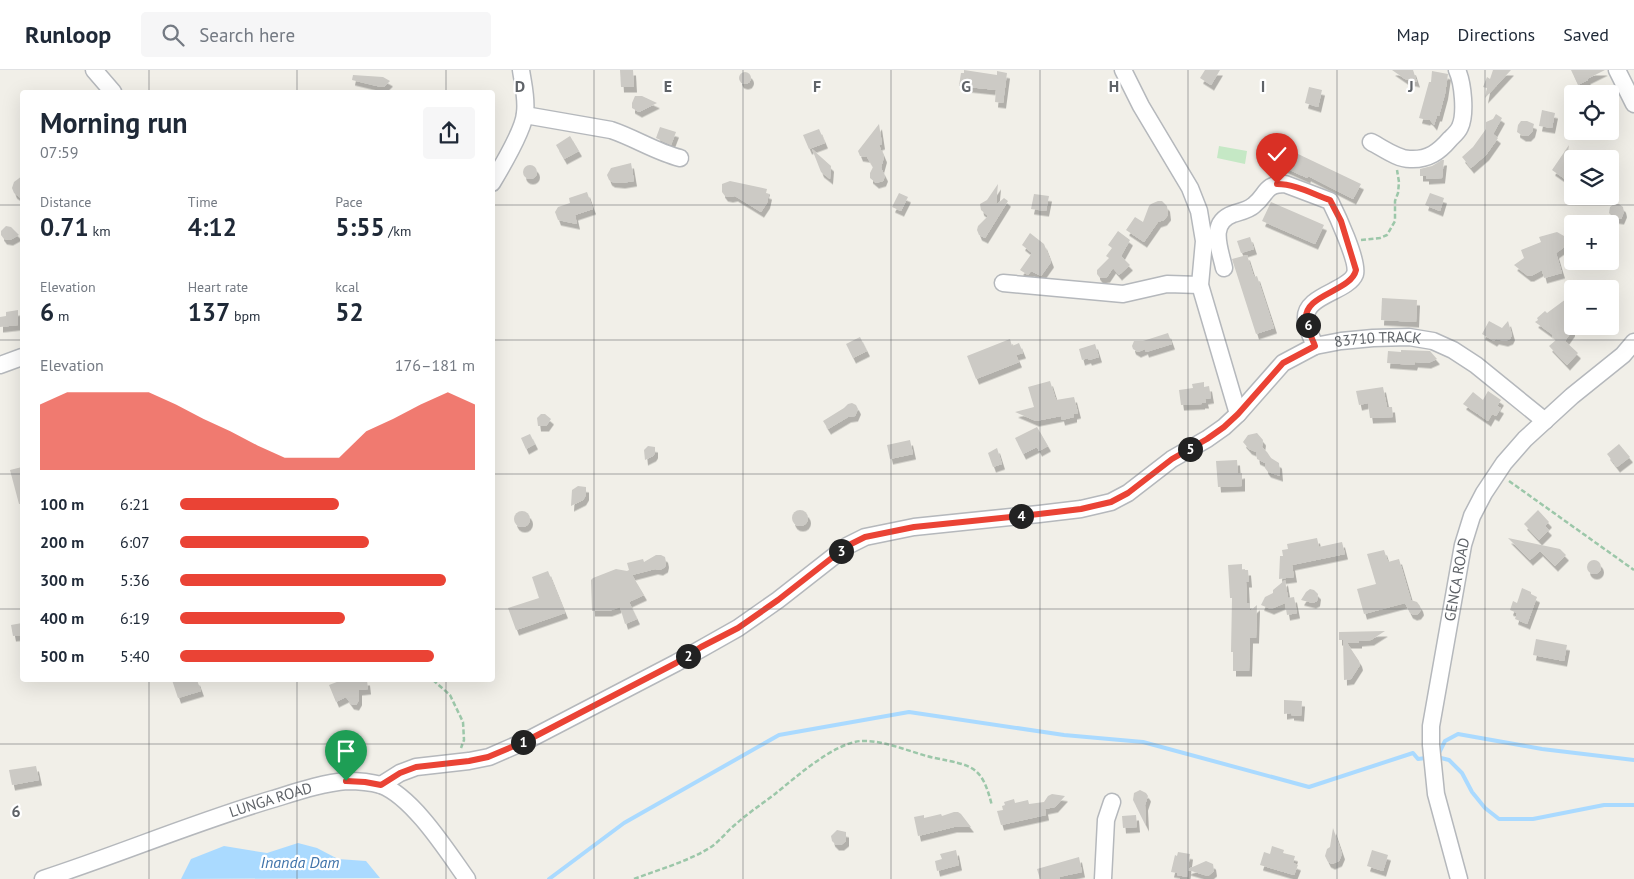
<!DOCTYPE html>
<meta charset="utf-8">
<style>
body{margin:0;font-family:"PT Sans",sans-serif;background:#f6f6f7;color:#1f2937;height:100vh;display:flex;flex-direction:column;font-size:19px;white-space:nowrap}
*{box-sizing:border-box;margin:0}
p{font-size:16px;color:#747a83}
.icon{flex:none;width:28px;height:28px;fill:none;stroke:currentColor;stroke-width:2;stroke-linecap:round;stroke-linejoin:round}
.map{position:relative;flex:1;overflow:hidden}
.sheet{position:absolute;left:20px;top:20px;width:475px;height:592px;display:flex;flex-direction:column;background:#fff;border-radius:5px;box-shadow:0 5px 20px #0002}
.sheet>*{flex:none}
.buttons{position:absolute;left:1564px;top:15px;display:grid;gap:10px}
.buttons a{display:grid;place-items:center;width:55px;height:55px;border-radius:5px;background:#fff;box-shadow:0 5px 20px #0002;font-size:25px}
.pin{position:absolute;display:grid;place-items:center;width:42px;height:42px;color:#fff;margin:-51px -21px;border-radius:50% 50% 50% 0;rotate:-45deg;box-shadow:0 0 5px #0007}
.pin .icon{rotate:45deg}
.km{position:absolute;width:25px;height:25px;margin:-12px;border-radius:50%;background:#222;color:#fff;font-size:14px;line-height:25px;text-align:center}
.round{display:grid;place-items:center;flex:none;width:52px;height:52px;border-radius:5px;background:#f6f6f7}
.head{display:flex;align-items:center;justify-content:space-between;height:85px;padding:0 20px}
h1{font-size:28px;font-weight:800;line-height:38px}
.stats{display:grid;grid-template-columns:repeat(3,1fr);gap:8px;height:85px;padding:5px 20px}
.stats div{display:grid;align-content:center}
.stats b{font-size:25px;font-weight:800}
.stats small{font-size:14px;font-weight:400}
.stats p{font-size:14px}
.chart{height:140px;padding:10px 20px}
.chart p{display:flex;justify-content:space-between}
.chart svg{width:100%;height:90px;margin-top:5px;fill:#ea4335;opacity:.7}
ul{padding:0 20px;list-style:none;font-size:16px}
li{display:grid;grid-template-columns:80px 60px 1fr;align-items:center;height:38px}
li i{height:12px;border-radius:6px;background:#ea4335}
header{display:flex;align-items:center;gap:30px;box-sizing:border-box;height:70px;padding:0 25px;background:#fff;border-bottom:1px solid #e0e1e3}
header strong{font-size:24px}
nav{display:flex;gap:28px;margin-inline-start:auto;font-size:18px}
.search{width:350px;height:45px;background:#f6f6f7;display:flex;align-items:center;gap:12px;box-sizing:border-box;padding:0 18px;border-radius:5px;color:#747a83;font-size:19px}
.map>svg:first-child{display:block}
</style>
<header>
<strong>Runloop</strong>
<div class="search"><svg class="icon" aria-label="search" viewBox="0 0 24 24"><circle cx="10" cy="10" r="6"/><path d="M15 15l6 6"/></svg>Search here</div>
<nav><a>Map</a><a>Directions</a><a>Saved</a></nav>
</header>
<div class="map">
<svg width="1634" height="809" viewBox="0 0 1634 809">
<defs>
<filter id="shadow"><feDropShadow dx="3" dy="5.5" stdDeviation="0" flood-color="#0004"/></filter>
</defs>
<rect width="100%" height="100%" fill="#f1efe8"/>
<polygon fill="#c5e8c5" points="1219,76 1247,81 1245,94 1217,88"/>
<polygon fill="#aadaff" points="298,773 317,778 338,789 366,791 380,808 181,809 191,789 224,776 267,783"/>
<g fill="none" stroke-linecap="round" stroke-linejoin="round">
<g stroke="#aadaff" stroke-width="4">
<polyline points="1634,690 1542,679 1458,664 1445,671 1437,687 1449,690 1462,703 1472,722 1485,738 1499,749 1533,749 1604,735 1634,735"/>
<polyline points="549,809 624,753 779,665 909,642 1064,665 1143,672 1309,717 1413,683 1418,689 1426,688"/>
</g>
</g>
<g fill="#cccac5" filter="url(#shadow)">
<polygon points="620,0 633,0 634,17 621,17"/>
<polygon points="964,0 997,5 997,1 1007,3 1003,33 995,32 996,20 959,16 961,3 964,3"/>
<polygon points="1205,0 1220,0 1211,15 1200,8"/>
<polygon points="1392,0 1413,0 1417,12 1405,9"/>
<polygon points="1493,0 1511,0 1485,28 1487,18 1483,17 1487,7 1490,9"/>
<polygon points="1571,0 1605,0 1587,9 1588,10 1578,15"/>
<polygon points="1432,1 1448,4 1445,24 1439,46 1437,46 1434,55 1430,50 1428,49 1427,50 1419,48 1429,12 1431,12"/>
<circle cx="745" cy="8" r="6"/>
<polygon points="353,5 383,7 390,11 384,17 381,17 352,10"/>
<polygon points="1309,17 1322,20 1318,37 1305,33"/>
<polygon points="635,26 642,26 657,33 639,42 632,38 632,33"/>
<polygon points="1542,40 1555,43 1552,58 1539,56"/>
<polygon points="1496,44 1502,48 1493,64 1498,68 1486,85 1471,98 1462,87 1473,77 1486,59 1486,52 1493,49"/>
<polygon points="1521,51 1527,51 1534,54 1532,62 1528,66 1523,66 1517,62 1518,55"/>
<polygon points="879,54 882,74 879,75 884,87 881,98 885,106 883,111 876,113 870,108 870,103 873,97 867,87 860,86 858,81"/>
<polygon points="660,57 676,62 671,75 656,68"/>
<polygon points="819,59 825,73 809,79 803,65"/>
<polygon points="570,66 579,81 564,89 556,75"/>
<polygon points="1275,73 1361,114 1353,129 1308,106 1307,108 1268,90"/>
<polygon points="1569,75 1566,95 1572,99 1572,114 1552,100"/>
<polygon points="812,79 831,96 830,109 821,102"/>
<polygon points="1442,90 1444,90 1442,108 1426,109 1426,106 1420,106 1420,99 1432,96"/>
<polygon points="631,93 634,111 622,113 612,112 609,110 607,105 611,98"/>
<circle cx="530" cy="102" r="7"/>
<polygon points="22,106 22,129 14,123 12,118 14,112"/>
<polygon points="730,111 767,119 766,123 769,124 767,133 761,142 735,126 730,127 725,126 722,122 722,114"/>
<polygon points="998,114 996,135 1004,128 1008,131 985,168 979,165 977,160 978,156 988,146 981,140 980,134 987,130"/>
<polygon points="587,122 593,139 575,145 577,154 558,150 555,142 558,137 570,133 569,128"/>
<polygon points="899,123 908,127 901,141 892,137"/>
<polygon points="1430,123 1444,128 1440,141 1425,135"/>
<polygon points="1034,124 1049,126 1046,141 1031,139"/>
<polygon points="1158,131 1162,131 1167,136 1168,145 1164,150 1158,152 1144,172 1126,160 1135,147 1143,152 1149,136 1151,134"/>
<polygon points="1271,132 1324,155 1315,174 1262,151"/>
<polygon points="1614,134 1619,134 1623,137 1624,142 1621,149 1614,148 1609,143 1610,137"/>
<polygon points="6,156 11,157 19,165 10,170 4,169 1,165 1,161"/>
<polygon points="1118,161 1130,170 1121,186 1130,195 1119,205 1113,198 1107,207 1103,208 1100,208 1097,204 1097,200 1109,188 1106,186 1112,178 1108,175"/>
<polygon points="1557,162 1564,166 1566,170 1563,178 1556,183 1562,203 1544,208 1542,200 1531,206 1528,206 1514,195 1524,188 1521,180 1541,172 1539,167"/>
<polygon points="1030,163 1044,174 1051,192 1041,206 1031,201 1028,205 1020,200 1032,183 1022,175"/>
<polygon points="1250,167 1254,179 1241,183 1237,171"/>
<polygon points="1247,185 1254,207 1257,206 1274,258 1256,264 1232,189"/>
<polygon points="1572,226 1572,261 1565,271 1578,283 1567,295 1549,276 1556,270 1552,267 1553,265 1535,252 1538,250 1537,248 1545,241 1547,243 1566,229 1567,231"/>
<polygon points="1382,228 1417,230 1416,252 1381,250"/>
<polygon points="18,240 18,255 0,257 0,247 6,246 6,242"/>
<polygon points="1489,251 1502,258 1508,251 1512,265 1510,269 1505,271 1496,269 1494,271 1482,264"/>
<polygon points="1168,263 1172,274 1146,282 1145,279 1138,282 1133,279 1132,276 1134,271 1143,271"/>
<polygon points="860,267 867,281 853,288 846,274"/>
<polygon points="1010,269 1012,276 1019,273 1023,283 1016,285 1019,292 976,309 967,286"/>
<polygon points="1095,274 1099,287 1089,290 1088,288 1082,290 1079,279"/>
<polygon points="1401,280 1430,281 1437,289 1428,293 1415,292 1414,295 1387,293 1388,281 1401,282"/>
<polygon points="1050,311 1056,330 1074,327 1078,343 1074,344 1074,347 1062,350 1061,346 1036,351 1015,342 1034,337 1028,317"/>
<polygon points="1204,312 1204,317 1209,316 1211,328 1205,329 1206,333 1202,333 1202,334 1181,335 1179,320 1193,318 1192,314"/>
<polygon points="1383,317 1387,337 1392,337 1393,347 1370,348 1368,333 1359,335 1356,321"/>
<polygon points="1488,321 1501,330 1497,336 1501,338 1496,346 1492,344 1488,351 1463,334 1473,322 1483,330"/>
<polygon points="852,333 856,335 858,339 855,346 848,347 828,359 823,351 844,338 848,334"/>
<polygon points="541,344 545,344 551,349 546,356 538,356 537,348"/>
<polygon points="1037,357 1048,376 1039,381 1037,377 1023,384 1015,368"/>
<polygon points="1257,363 1263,370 1262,377 1267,382 1271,388 1279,393 1280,406 1268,402 1265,398 1265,393 1257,389 1256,382 1249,379 1243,372 1248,365"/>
<polygon points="530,364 535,374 526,379 521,368"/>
<polygon points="910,370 913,384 890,389 887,375"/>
<polygon points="1619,374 1630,387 1617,397 1607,384"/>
<polygon points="648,376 655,377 655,383 653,386 645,390 644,380"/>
<polygon points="997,378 1002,394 993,397 988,383"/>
<polygon points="1237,390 1238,404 1242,403 1242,416 1218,417 1216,391"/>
<polygon points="22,397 22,434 19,434 10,400"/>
<polygon points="578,416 586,417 586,425 583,430 571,436 572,420"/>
<polygon points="1538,440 1549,452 1545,456 1549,460 1539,470 1524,454"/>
<circle cx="800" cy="448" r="8"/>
<circle cx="522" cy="449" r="8"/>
<polygon points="1317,468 1319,477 1342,472 1345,484 1292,495 1294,507 1279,509 1280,486 1283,486 1282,480 1288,479 1287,474"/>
<polygon points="1508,468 1560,479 1566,485 1555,496 1540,481 1530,490"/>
<polygon points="1384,480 1388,492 1399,489 1411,530 1417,532 1420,536 1421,540 1418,544 1414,545 1410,543 1405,533 1364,544 1357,519 1376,514 1367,484"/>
<polygon points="656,485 661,485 665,487 666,492 665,497 660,500 655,499 632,505 644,525 629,532 637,549 625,554 620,537 609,541 592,541 591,510 593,508 616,499 627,501 629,500 627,493 643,489 644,492"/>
<circle cx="1594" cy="497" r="7"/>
<polygon points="1242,494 1242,500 1248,500 1249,512 1246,512 1247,533 1250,533 1250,541 1257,535 1256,568 1250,568 1249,601 1233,601 1233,582 1231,582 1232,528 1230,528 1228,495"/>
<polygon points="548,501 565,543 516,560 508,538 539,528 532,507"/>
<polygon points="1285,510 1288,528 1294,527 1297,543 1287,545 1285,533 1271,539 1261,535 1265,527 1273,523 1273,520"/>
<polygon points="1522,518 1531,522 1531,524 1537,527 1527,554 1515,549 1517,543 1510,540 1513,531 1517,533"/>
<polygon points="1310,519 1314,520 1318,524 1317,531 1313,533 1301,530 1306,522"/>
<polygon points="22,553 22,565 13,566 11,555"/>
<polygon points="1385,561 1371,570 1359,571 1359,573 1347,573 1359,591 1360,595 1351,609 1344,610 1343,570 1339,570 1339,562"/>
<polygon points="1536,569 1567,575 1564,591 1533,585"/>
<polygon points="172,610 197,610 201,621 178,628"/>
<polygon points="342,610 367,610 368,619 359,620 359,630 356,635 351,634 346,627 336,632 329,615"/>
<polygon points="1284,630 1302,631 1301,646 1291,645 1291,643 1284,644"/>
<polygon points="36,696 39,710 12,715 9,700"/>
<polygon points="1140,720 1146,723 1148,726 1145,735 1146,756 1133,730 1134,723"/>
<polygon points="1052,724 1065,726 1055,737 1045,739 1046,745 1001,755 997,741 1003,740 1002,736 1005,735 1004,732 1014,729 1015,733 1028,730 1029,734 1044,732 1048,726"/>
<polygon points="954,742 958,742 961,744 971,757 954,757 918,766 914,747 924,745 924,748 941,744 942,746"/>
<polygon points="1136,745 1137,757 1123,758 1122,746"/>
<polygon points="1333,758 1342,784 1339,791 1332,794 1328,792 1325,786 1327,779 1330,777"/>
<polygon points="837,760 846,762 846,771 841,775 836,775 832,771 831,766"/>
<polygon points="1272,776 1284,780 1283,783 1295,786 1293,793 1298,795 1294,805 1260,795 1264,782 1270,784"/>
<polygon points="956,780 959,795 937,801 935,791 942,789 940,784"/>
<polygon points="1372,780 1388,785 1383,801 1367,796"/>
<polygon points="1178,782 1190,784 1188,799 1206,791 1213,794 1214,801 1208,806 1188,800 1187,807 1177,805 1177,803 1171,802 1175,785 1177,786"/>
<polygon points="1079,787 1082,802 1059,807 1060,809 1040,809 1037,799"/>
</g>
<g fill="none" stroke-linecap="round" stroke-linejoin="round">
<defs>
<g id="minor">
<polyline points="94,0 113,22"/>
<polyline points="1123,0 1141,36 1190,118 1199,141 1204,171 1200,215 1238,344"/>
<polyline points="1617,0 1634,34"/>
<path d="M525,45l86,15c24,8 45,22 69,28"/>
<path d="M1371,72c12,6 26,17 39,17 18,1 29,-7 40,-20 3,-3 8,-7 10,-12 6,-13 3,-44 -3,-57"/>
<path d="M492,113c9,-15 32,-54 33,-70 2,-14 -2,-29 -4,-43"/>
<path d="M1224,198c-4,-19 -16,-45 9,-54 6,-2 16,-4 21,-9 13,-10 10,-21 31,-21l45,17c6,12 29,61 25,73 -7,18 -52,21 -49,46 1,9 6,18 9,26"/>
<polyline points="1003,213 1123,224 1167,214 1200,215"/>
<polyline points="0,295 22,287"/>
<path id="s1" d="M381,715l19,-12 16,-6 53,-6 20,-4 39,-17 148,-77 62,-35 40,-28 69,-54 18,-9 49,-10 125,-13 42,-5 30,-7 17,-9 44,-34 35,-20 17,-12 14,-13 45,-51 32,-17 26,-5 32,-3 36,-1 24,4 20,9 23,15 69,56"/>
<path id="s2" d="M43,809c77,-25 152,-57 230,-80 23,-7 49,-16 74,-18 10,0 23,1 34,4 32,12 66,66 86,94"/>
<polyline points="1103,809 1106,750 1112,732"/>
<path id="s3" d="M1459,809l-23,-85 -5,-49v-19l32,-181 9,-29 12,-23 20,-30 21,-24 47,-43 51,-41 11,-13"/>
</g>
</defs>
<use href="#minor" stroke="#b5b8bc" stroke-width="19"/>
<g stroke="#9cc7a9" stroke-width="2.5" stroke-dasharray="5 2.5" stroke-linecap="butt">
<polyline points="1361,170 1380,168 1387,165 1395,151 1395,131 1398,123 1399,112 1397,100"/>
<polyline points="1509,411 1634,500"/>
<polyline points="433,610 450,625 463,652 464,670 461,678"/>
<path d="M634,809c26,-10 53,-17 77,-32 9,-6 16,-16 25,-23 12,-11 26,-20 39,-30 21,-17 59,-51 86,-53 25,-1 50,12 74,17 38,8 47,7 57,48"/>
</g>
<use href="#minor" stroke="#fff" stroke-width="16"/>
</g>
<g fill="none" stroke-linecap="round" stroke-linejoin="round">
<defs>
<path id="route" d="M346,711l19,1 16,3 19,-12 16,-6 53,-6 19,-4 40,-17 148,-77 25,-16 37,-19 40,-28 69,-54 18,-9 49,-10 125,-13 42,-5 30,-7 17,-9 44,-34 35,-20 17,-12 14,-13 45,-51 32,-17c-3,-8 -8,-17 -9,-26 -3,-26 45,-28 50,-50l-15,-49 -11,-21c-17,-6 -35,-16 -53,-16"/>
</defs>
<use href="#route" stroke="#fff" stroke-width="10"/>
<use href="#route" stroke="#ea4335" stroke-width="6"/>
</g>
<path fill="none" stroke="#5f6368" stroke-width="1" stroke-opacity="0.55" d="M149,0v22M297,0v22M446,0v22M594,0v809M743,0v809M891,0v809M1040,0v809M1188,0v809M1337,0v809M1485,0v809M0,135h22M492,135h1142M0,270h22M492,270h1142M0,404h22M492,404h1142M0,539h22M492,539h1142M149,610v199M297,610v199M446,610v199M0,674h1634"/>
<g text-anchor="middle" stroke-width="4.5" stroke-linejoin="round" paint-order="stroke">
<g font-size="15" fill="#5f6368" stroke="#fff">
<text dy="5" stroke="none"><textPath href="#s1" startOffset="1122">83710 TRACK</textPath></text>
<text dy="5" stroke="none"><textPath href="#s3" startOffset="305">GENCA ROAD</textPath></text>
<text dy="5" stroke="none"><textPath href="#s2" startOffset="241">LUNGA ROAD</textPath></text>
</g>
<g font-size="16" font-style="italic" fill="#4174aa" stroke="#fff">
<text x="300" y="798">Inanda Dam</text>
</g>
</g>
<g font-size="16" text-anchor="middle" font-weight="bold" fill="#5f6368" stroke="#fff" stroke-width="4.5" stroke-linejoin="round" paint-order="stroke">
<text x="520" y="22">D</text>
<text x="668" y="22">E</text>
<text x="817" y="22">F</text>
<text x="966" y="22">G</text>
<text x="1114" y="22">H</text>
<text x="1263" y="22">I</text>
<text x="1411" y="22">J</text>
<text x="16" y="747">6</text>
</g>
</svg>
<div class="buttons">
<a><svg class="icon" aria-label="locate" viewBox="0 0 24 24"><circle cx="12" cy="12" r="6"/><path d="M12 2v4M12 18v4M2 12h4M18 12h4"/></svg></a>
<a><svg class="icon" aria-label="layers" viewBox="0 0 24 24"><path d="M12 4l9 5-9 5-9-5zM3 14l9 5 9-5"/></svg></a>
<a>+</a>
<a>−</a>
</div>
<div class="pin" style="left:346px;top:711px;background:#1e9e55"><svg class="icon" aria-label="arrive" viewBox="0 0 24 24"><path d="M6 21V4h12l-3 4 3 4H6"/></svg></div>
<div class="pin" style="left:1277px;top:114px;background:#d93025"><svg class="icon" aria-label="check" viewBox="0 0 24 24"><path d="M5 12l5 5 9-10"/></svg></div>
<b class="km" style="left:523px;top:672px">1</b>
<b class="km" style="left:688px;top:586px">2</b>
<b class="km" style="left:841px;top:481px">3</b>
<b class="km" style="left:1021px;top:446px">4</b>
<b class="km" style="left:1190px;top:379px">5</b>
<b class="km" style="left:1308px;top:255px">6</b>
<section class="sheet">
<div class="head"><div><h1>Morning run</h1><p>07:59</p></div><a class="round"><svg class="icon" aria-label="share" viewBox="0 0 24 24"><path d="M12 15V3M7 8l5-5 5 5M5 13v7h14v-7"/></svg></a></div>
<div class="stats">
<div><p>Distance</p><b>0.71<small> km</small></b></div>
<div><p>Time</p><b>4:12</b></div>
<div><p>Pace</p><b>5:55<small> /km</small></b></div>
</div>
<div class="stats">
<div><p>Elevation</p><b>6<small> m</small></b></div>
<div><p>Heart rate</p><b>137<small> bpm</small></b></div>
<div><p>kcal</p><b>52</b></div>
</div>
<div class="chart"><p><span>Elevation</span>176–181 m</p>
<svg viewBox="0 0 160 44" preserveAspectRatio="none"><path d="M0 44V12L10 6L20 6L30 6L40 6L50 12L60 19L70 25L80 32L90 38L100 38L110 38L120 25L130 19L140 12L150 6L160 12V44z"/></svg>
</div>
<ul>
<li><b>100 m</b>6:21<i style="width:54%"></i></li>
<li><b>200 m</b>6:07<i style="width:64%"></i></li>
<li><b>300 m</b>5:36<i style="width:90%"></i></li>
<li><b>400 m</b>6:19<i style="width:56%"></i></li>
<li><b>500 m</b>5:40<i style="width:86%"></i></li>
</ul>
</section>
</div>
